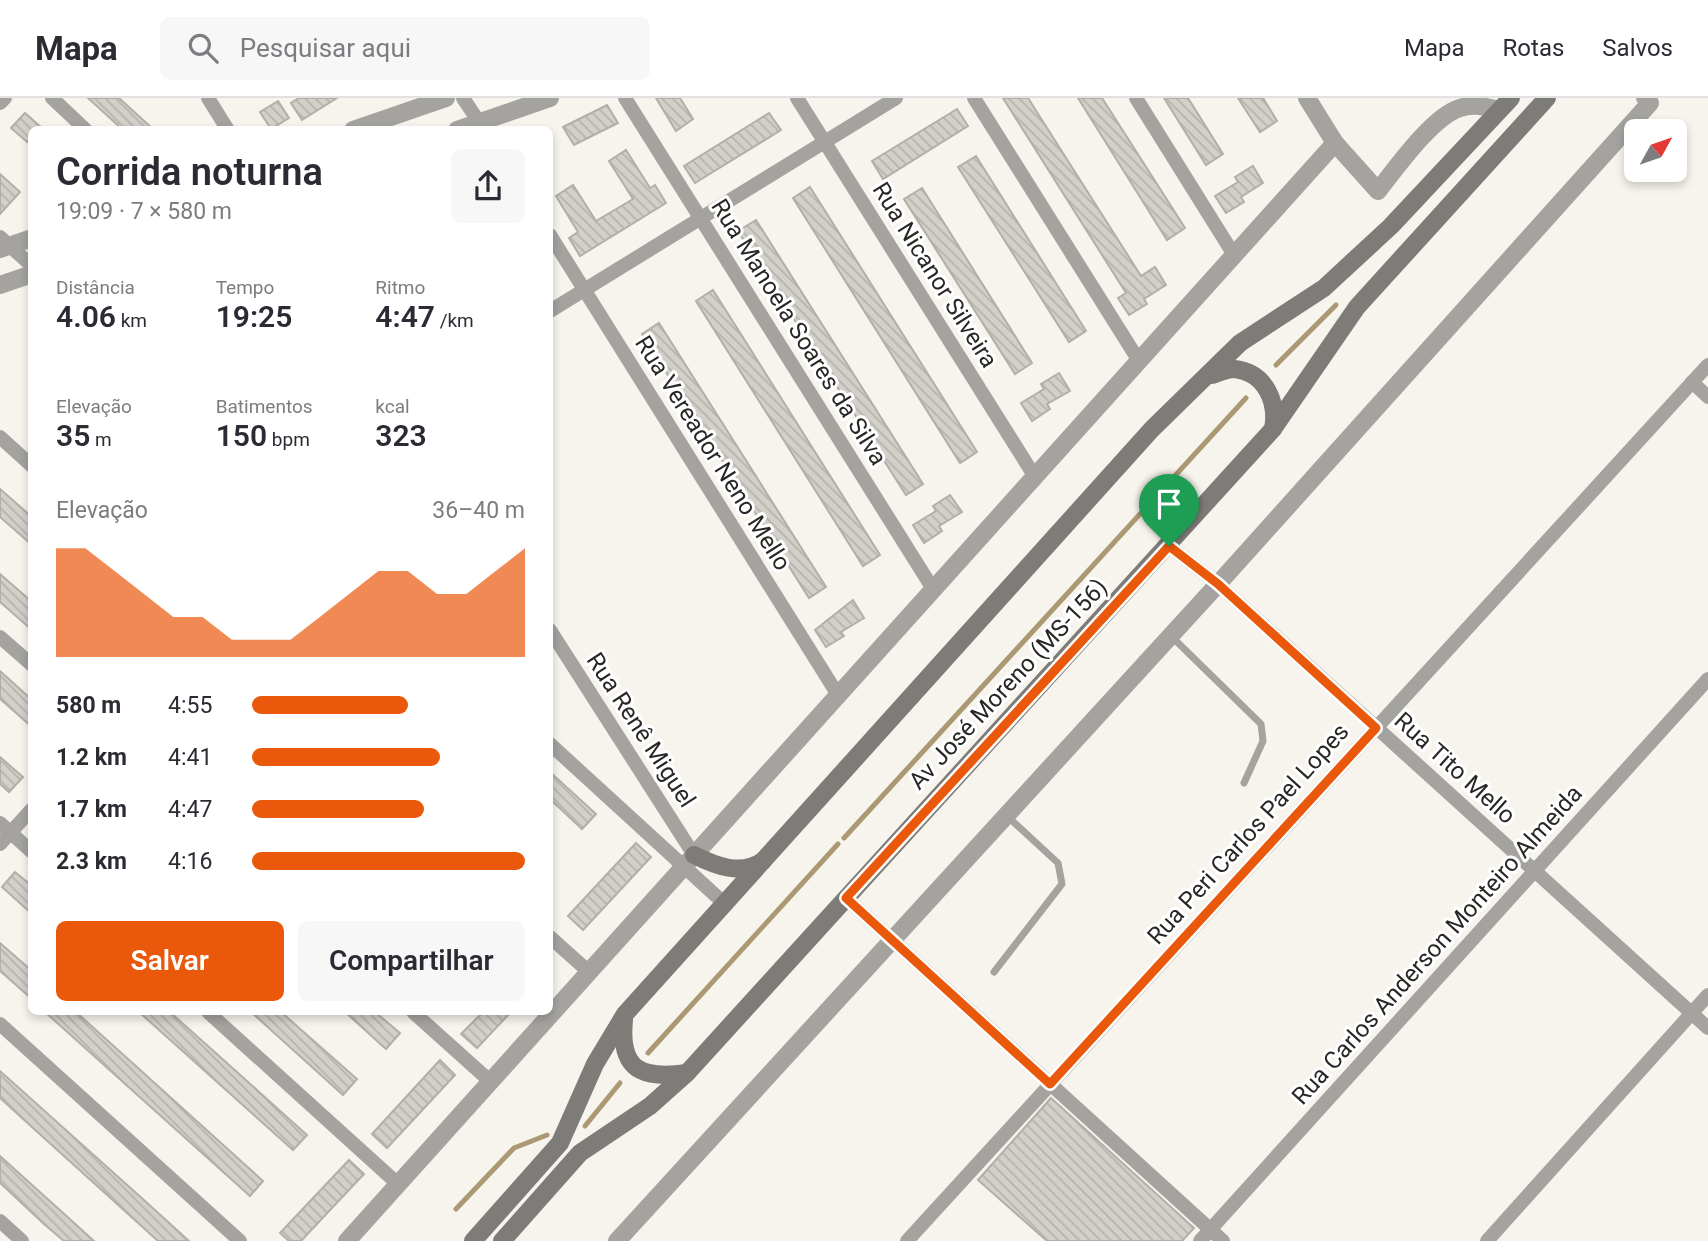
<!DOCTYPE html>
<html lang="pt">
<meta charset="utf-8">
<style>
body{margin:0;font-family:Roboto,sans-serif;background:#f7f7f7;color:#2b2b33;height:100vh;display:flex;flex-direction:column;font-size:26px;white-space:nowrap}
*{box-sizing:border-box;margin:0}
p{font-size:23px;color:#7c7c81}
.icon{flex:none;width:38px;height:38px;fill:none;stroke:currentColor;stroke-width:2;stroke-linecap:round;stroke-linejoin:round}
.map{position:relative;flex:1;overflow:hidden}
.drawer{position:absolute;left:28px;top:28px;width:525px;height:889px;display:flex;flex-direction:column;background:#fff;border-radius:10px;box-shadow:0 4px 10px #0003}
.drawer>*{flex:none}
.needle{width:46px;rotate:50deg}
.controls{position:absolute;left:1624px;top:21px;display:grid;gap:14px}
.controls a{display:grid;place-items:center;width:63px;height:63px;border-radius:10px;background:#fff;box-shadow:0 4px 10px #0003;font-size:35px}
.pin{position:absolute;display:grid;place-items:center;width:60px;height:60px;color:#fff;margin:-72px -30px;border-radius:50% 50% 50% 0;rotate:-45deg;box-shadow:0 0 7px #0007}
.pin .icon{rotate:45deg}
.round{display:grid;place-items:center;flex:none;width:74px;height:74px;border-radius:10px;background:#f7f7f7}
.overview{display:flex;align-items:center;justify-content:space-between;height:119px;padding:0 28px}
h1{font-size:38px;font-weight:600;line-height:52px}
.figures{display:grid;grid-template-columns:repeat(3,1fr);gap:10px;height:119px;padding:7px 28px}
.figures div{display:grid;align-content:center}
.figures b{font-size:30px;font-weight:600}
.figures small{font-size:19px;font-weight:400}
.figures p{font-size:19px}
.chart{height:196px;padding:14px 28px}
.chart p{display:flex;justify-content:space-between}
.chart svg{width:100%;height:126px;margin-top:7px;fill:#ea580c;opacity:.7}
.button{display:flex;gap:14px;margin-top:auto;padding:14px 28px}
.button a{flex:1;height:80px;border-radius:10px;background:#ea580c;color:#fff;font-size:28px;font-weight:600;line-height:80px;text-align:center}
.button a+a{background:#f7f7f7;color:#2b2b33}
ul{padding:0 28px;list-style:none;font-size:23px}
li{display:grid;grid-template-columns:112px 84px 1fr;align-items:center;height:52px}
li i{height:18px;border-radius:9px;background:#ea580c}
header{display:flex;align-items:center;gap:42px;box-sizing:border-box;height:98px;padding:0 35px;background:#fff;border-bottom:2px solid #e1e1e2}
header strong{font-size:33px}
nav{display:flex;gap:38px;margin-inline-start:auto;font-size:24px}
.search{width:490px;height:63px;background:#f7f7f7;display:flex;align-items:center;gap:18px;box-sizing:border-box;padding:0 24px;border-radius:10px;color:#7c7c81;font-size:26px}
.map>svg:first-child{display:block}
</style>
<header>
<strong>Mapa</strong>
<div class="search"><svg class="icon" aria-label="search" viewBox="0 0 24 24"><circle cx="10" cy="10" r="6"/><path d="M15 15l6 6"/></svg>Pesquisar aqui</div>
<nav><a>Mapa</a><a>Rotas</a><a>Salvos</a></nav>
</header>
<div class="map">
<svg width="1708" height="1143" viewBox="0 0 1708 1143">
<defs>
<pattern id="building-back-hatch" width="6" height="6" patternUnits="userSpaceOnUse" patternTransform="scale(1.75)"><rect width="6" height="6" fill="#d3d0ca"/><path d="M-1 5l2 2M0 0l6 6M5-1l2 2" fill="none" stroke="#b5b3ad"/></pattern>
</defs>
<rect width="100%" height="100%" fill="#f7f4ed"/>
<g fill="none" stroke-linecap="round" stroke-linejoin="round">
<g stroke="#aa9973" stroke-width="5">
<polyline points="1276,267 1336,207"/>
<polyline points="844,740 1246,300"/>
<polyline points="648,955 838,746"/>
<polyline points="585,1028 620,985"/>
<polyline points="456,1111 514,1050 547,1037"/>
</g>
</g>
<g fill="url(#building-back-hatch)" stroke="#b1afa8" stroke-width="2">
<polygon points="88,0 119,0 154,32 123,32"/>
<polygon points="299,0 337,0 302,22 291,5"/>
<polygon points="656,0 680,0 693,21 676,33"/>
<polygon points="1003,0 1028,0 1141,178 1155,169 1166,187 1144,201 1147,206 1129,217 1118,200 1126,195"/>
<polygon points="1078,0 1102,0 1185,130 1167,142"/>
<polygon points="1164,0 1188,0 1223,56 1206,67"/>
<polygon points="1238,0 1263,0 1277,23 1260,34"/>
<polygon points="278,3 289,20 271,31 260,14"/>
<polygon points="607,7 618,25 574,47 563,29"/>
<polygon points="957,11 968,28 883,81 872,63"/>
<polygon points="25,15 41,29 32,32 32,39 27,44 11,30"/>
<polygon points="769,15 781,32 695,85 684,68"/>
<polygon points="626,52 650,90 655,87 666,105 580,158 569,140 578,134 556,98 573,87 596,123 633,101 609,63"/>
<polygon points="976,58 1086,233 1069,244 958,69"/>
<polygon points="1253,68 1263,85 1241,99 1244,104 1226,115 1215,98 1238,84 1235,79"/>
<polygon points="0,76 20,94 0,116"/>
<polygon points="810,89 977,354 960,365 793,100"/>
<polygon points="922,90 1032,265 1015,276 904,101"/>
<polygon points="756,122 923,386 906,397 738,133"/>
<polygon points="713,192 880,457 863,468 696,203"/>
<polygon points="659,225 826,489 809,500 642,236"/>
<polygon points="1059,275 1070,293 1047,306 1050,311 1032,323 1021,305 1044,291 1041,286"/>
<polygon points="0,391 32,419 32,447 0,419"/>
<polygon points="950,397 962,414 939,428 942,433 924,445 913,427 936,413 933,408"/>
<polygon points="0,476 32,504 32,532 0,504"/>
<polygon points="853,502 864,520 841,534 844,538 826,549 815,532"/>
<polygon points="0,573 32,602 32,629 0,601"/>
<polygon points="0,659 23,679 9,694 0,686"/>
<polygon points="550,674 596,716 582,731 550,701"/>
<polygon points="636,745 651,759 583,832 568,818"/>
<polygon points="15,774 32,788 32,816 2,789"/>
<polygon points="0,845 32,873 32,901 0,873"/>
<polygon points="45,914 76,914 263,1083 250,1098"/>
<polygon points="139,914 170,914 307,1037 293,1052"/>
<polygon points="251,914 281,914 357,981 343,997"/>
<polygon points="345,914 375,914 400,935 386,951"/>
<polygon points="483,914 511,914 477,950 461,936"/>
<polygon points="440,962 455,977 387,1050 372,1036"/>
<polygon points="0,973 145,1103 189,1143 158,1143 33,1030 0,1000"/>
<polygon points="1051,1000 1194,1130 1182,1143 1047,1143 978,1082"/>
<polygon points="0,1058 62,1114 94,1143 64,1143 44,1126 0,1085"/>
<polygon points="349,1062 364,1076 301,1143 289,1143 280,1135"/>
</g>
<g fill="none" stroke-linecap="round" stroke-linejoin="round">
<g stroke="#a4a3a0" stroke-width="7">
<polyline points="1172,539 1261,626 1263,643 1244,685"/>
<polyline points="994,874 1062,786 1058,765 1008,719"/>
</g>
<g stroke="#a4a3a0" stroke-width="14">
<polyline points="52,0 86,32"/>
<polyline points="208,0 228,32"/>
<polyline points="463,0 483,30"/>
<polyline points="625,0 933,491"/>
<polyline points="797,0 1035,379"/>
<polyline points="974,0 1139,263"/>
<polyline points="1136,0 1234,157"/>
<polyline points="0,5 5,0"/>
<polyline points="550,137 838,597"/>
<polyline points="0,139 32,168"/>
<polyline points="550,213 896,0"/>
<polyline points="1692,284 1708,299"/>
<polyline points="0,339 32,368"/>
<polyline points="1169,448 1218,486 1708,930"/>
<polyline points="550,532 694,757"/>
<polyline points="0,539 32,567"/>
<polyline points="550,646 726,807"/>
<polyline points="0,725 32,754"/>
<polyline points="0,746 32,711"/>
<polyline points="846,800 1223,1143"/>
<polyline points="550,839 589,874"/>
<polyline points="208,914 398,1086"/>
<polyline points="413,914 491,984"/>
<polyline points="0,926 240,1143"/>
<polyline points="0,1123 22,1143"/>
<polyline points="907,1143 1708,267"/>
<polyline points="1200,1143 1708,581"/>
<polyline points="1487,1143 1708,897"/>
</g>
<g stroke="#a4a3a0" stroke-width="18">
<path d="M1307,0l28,45 43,48c18,-23 55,-75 82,-83 14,-5 25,-1 39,2"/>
<polyline points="353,32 446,0"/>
<polyline points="457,32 550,0"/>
<polyline points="0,151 32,140"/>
<polyline points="0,187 32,176"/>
<polyline points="347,1143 1335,45"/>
<polyline points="617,1143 1218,486 1650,5 1645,0"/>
</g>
<g stroke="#7d7c78" stroke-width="18">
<path d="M1212,277c6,-2 15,-6 22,-6 32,3 44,34 39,60"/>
<path d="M694,757c22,11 47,21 69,6"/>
<path d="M624,922c-5,51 18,59 63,53"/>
<polyline points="473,1143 560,1045 595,966 625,916 1152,331 1240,245 1324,190 1391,128 1511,0"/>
<polyline points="502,1143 580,1055 650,1008 687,975 1273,331 1357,209 1547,0"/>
</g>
</g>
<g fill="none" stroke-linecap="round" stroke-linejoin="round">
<defs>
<polygon id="route" points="1169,448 1218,486 1376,630 1050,986 846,800"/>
</defs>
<use href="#route" stroke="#fff" stroke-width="14"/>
<use href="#route" stroke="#ea580c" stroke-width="9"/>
</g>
<g text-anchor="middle" stroke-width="6" stroke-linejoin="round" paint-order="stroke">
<g font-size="24" fill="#282725" stroke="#fff">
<text transform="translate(935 177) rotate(58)" y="8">Rua Nicanor Silveira</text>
<text transform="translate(799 234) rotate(58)" y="8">Rua Manoela Soares da Silva</text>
<text transform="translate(713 355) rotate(58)" y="8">Rua Vereador Neno Mello</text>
<text transform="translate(1008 586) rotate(-47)" y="8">Av José Moreno (MS-156)</text>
<text transform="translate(641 632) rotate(57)" y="8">Rua Renê Miguel</text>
<text transform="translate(1455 670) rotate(42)" y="8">Rua Tito Mello</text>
<text transform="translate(1248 736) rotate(-48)" y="8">Rua Peri Carlos Pael Lopes</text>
<text transform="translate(1437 847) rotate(-48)" y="8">Rua Carlos Anderson Monteiro Almeida</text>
</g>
</g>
</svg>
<div class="controls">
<a><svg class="needle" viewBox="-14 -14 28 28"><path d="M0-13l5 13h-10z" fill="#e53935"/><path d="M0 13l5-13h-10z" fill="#7c7c81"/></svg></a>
</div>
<div class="pin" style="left:1169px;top:448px;background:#1e9e55"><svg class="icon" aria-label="arrive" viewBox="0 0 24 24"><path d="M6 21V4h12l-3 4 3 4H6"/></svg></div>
<section class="drawer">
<div class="overview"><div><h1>Corrida noturna</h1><p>19:09 · 7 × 580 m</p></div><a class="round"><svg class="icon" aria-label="share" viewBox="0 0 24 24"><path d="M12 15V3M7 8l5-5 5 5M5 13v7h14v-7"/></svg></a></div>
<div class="figures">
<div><p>Distância</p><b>4.06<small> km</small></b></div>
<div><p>Tempo</p><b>19:25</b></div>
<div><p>Ritmo</p><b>4:47<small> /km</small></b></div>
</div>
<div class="figures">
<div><p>Elevação</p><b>35<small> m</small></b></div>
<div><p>Batimentos</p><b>150<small> bpm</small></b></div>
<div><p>kcal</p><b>323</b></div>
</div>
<div class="chart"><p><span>Elevação</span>36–40 m</p>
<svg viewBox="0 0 160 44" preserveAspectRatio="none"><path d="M0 44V6L10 6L20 14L30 22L40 30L50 30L60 38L70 38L80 38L90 30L100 22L110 14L120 14L130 22L140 22L150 14L160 6V44z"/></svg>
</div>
<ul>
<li><b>580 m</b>4:55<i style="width:57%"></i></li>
<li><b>1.2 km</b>4:41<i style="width:69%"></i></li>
<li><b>1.7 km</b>4:47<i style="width:63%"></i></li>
<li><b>2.3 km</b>4:16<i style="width:100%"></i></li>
</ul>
<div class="button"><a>Salvar</a><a>Compartilhar</a></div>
</section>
</div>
